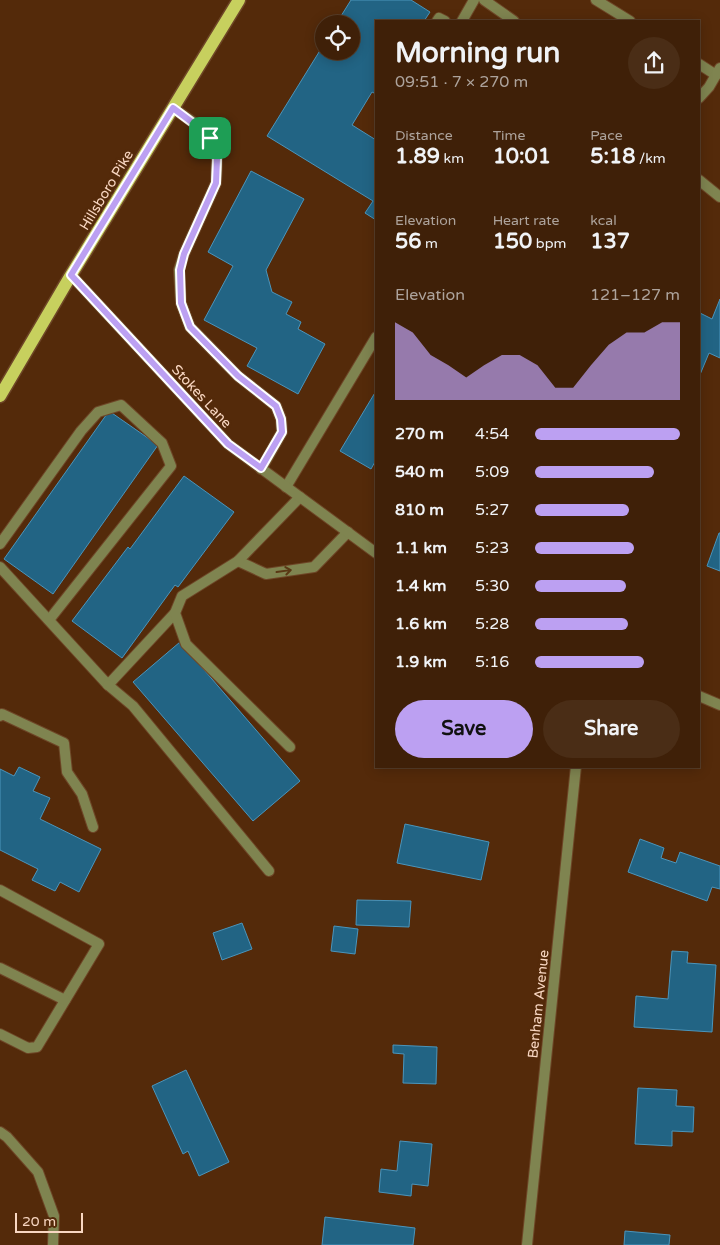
<!DOCTYPE html>
<meta charset="utf-8">
<style>
body{margin:0;font-family:"Varela Round",sans-serif;background:#4a2d16;color:#f1f3f6;height:100vh;display:flex;flex-direction:column;font-size:19px;white-space:nowrap}
*{box-sizing:border-box;margin:0}
p{font-size:16px;color:#ada39c}
.icon{flex:none;width:28px;height:28px;fill:none;stroke:currentColor;stroke-width:2;stroke-linecap:round;stroke-linejoin:round}
.map{position:relative;flex:1;overflow:hidden}
.drawer{position:absolute;left:375px;top:20px;width:325px;height:748px;display:flex;flex-direction:column;background:#3f2008;border-radius:0px;box-shadow:0 2px 12px #0003,0 0 0 1px #583e29}
.drawer>*{flex:none}
.fabs{position:absolute;left:315px;top:15px;display:grid;gap:10px}
.fabs a{display:grid;place-items:center;width:45px;height:45px;border-radius:50%;background:#3f2008;box-shadow:0 2px 12px #0003,0 0 0 1px #583e29;font-size:25px}
.scale{position:absolute;left:15px;bottom:12px;width:68px;box-sizing:border-box;padding-left:5px;border:2px solid #f9d7c2;border-top:0;font-size:14px;line-height:18px;white-space:nowrap;color:#f9d7c2;-webkit-text-stroke:4px #542a0a;paint-order:stroke}
.pin{position:absolute;display:grid;place-items:center;width:42px;height:42px;color:#fff;margin:-21px;border-radius:10px;box-shadow:0 2px 8px #0006}
.round{display:grid;place-items:center;flex:none;width:52px;height:52px;border-radius:26px;background:#4a2d16}
.head{display:flex;align-items:center;justify-content:space-between;height:85px;padding:0 20px}
h1{font-size:28px;font-weight:800;line-height:38px}
.metrics{display:grid;grid-template-columns:repeat(3,1fr);gap:8px;height:85px;padding:5px 20px}
.metrics div{display:grid;align-content:center}
.metrics b{font-size:21px;font-weight:800}
.metrics small{font-size:14px;font-weight:400}
.metrics p{font-size:14px}
.chart{height:140px;padding:10px 20px}
.chart p{display:flex;justify-content:space-between}
.chart svg{width:100%;height:90px;margin-top:5px;fill:#bca0f2;opacity:.7}
.cta{display:flex;gap:10px;margin-top:auto;padding:10px 20px}
.cta a{flex:1;height:58px;border-radius:30px;background:#bca0f2;color:#111;font-size:20px;font-weight:800;line-height:58px;text-align:center}
.cta a+a{background:#4a2d16;color:#f1f3f6}
ul{padding:0 20px;list-style:none;font-size:16px}
li{display:grid;grid-template-columns:80px 60px 1fr;align-items:center;height:38px}
li i{height:12px;border-radius:6px;background:#bca0f2}
.map>svg:first-child{display:block}
</style>
<div class="map">
<svg width="720" height="1245" viewBox="0 0 720 1245">
<rect width="100%" height="100%" fill="#542a0a"/>
<g fill="#226484" stroke="#4a95bc">
<polygon points="351,0 411,0 430,12 424,21 376,21 376,94 372,92 352,125 376,140 376,220 365,213 373,201 267,136 324,44 324,51 351,51 351,24 336,24"/>
<polygon points="251,171 304,199 266,270 272,292 292,302 286,314 301,322 298,329 325,344 298,394 247,366 257,348 204,320 233,266 208,252"/>
<polygon points="720,299 720,358 709,353 699,377 699,315 700,313 712,319"/>
<polygon points="376,391 376,460 371,469 340,451"/>
<polygon points="109,411 158,445 53,594 4,559"/>
<polygon points="184,476 234,512 178,587 175,585 122,658 72,621 128,547 130,549"/>
<polygon points="719,533 720,533 720,571 707,566"/>
<polygon points="180,642 300,781 253,821 133,682"/>
<polygon points="19,767 40,777 33,791 50,798 40,819 101,849 79,892 60,882 55,891 32,880 38,869 0,850 0,769 14,776"/>
<polygon points="405,824 489,842 481,880 397,863"/>
<polygon points="640,839 664,848 661,858 676,863 680,852 720,866 720,889 712,887 707,901 628,872"/>
<polygon points="357,900 411,901 409,927 356,925"/>
<polygon points="242,923 252,949 222,960 213,933"/>
<polygon points="334,926 358,929 355,954 331,951"/>
<polygon points="672,951 688,952 687,963 716,965 712,1032 634,1027 636,996 668,999"/>
<polygon points="393,1045 437,1047 436,1084 403,1083 404,1054 393,1053"/>
<polygon points="186,1070 229,1162 199,1176 188,1151 183,1154 152,1086"/>
<polygon points="638,1088 677,1090 676,1106 694,1107 693,1132 672,1131 672,1146 635,1144"/>
<polygon points="400,1141 432,1144 428,1186 412,1184 411,1196 379,1192 381,1169 397,1171"/>
<polygon points="325,1217 415,1228 413,1245 322,1245"/>
<polygon points="625,1231 670,1235 669,1245 624,1245"/>
</g>
<g fill="none" stroke-linecap="round" stroke-linejoin="round">
<defs>
<g id="service">
<polyline points="437,21 439,18 445,21"/>
<polyline points="462,21 474,0"/>
<polyline points="173,108 197,125 210,138 217,159 216,183 184,254 179,270 181,303 190,327 238,376 276,406 281,419 282,432 261,469"/>
<polyline points="286,487 376,337"/>
<polyline points="0,544 81,431 98,412 121,405 162,443 171,466 49,620"/>
<polyline points="238,561 266,574 314,567 348,532"/>
<polyline points="0,567 108,685 175,613"/>
<polyline points="108,685 133,706 269,871"/>
<polyline points="0,716 2,714 64,743 67,772 82,794 93,827"/>
<polyline points="290,747 186,644 175,613 182,596 238,561 300,497"/>
<polyline points="0,890 99,944 37,1047 28,1048 0,1034"/>
<polyline points="0,968 65,1000"/>
</g>
<g id="minor">
<polyline points="484,0 514,21"/>
<polyline points="596,0 630,21"/>
<polyline points="699,64 716,75"/>
<polyline points="699,98 709,87 720,68"/>
<polyline points="699,180 720,197"/>
<polyline points="71,275 228,444 376,553"/>
<polyline points="699,696 720,705"/>
<polyline points="0,1132 7,1137 38,1172 54,1216 53,1245"/>
<polyline points="527,1245 576,766"/>
</g>
<polyline id="primary" points="0,396 71,275 239,0"/>
</defs>
<use href="#service" stroke="#6e4627" stroke-width="12"/>
<use href="#minor" stroke="#6e4627" stroke-width="12"/>
<use href="#primary" stroke="#6e4627" stroke-width="15"/>
<use href="#service" stroke="#7f8450" stroke-width="10"/>
<use href="#minor" stroke="#7f8450" stroke-width="10"/>
<use href="#primary" stroke="#c7d05e" stroke-width="12"/>
</g>
<defs><path id="oneway-shaft" d="M-6 0H5M1.5-3L5.5 0L1.5 3" fill="none" stroke-width="1.6" stroke-linecap="round" stroke-linejoin="round" transform="scale(1.25)"/></defs>
<use stroke="#5a3814" href="#oneway-shaft" transform="translate(284 571) rotate(-8)"/>
<g fill="none" stroke-linecap="round" stroke-linejoin="round">
<defs>
<polygon id="route" points="173,108 197,126 210,138 217,159 216,183 184,254 180,270 181,303 190,327 238,376 276,406 281,419 282,432 261,468 228,444 71,275"/>
</defs>
<use href="#route" stroke="#fff" stroke-width="10"/>
<use href="#route" stroke="#bca0f2" stroke-width="6"/>
</g>
<g text-anchor="middle" stroke-width="5" stroke-linejoin="round" paint-order="stroke">
<g font-size="14" fill="#f9d7c2" stroke="#542a0a">
<text transform="translate(106 190) rotate(-59)" y="5">Hillsboro Pike</text>
<text transform="translate(202 396) rotate(47)" y="5">Stokes Lane</text>
<text transform="translate(538 1004) rotate(-84)" y="5">Benham Avenue</text>
</g>
</g>
</svg>
<div class="fabs">
<a><svg class="icon" aria-label="locate" viewBox="0 0 24 24"><circle cx="12" cy="12" r="6"/><path d="M12 2v4M12 18v4M2 12h4M18 12h4"/></svg></a>
</div>
<div class="scale">20 m</div>
<div class="pin" style="left:210px;top:138px;background:#1e9e55"><svg class="icon" aria-label="arrive" viewBox="0 0 24 24"><path d="M6 21V4h12l-3 4 3 4H6"/></svg></div>
<section class="drawer">
<div class="head"><div><h1>Morning run</h1><p>09:51 · 7 × 270 m</p></div><a class="round"><svg class="icon" aria-label="share" viewBox="0 0 24 24"><path d="M12 15V3M7 8l5-5 5 5M5 13v7h14v-7"/></svg></a></div>
<div class="metrics">
<div><p>Distance</p><b>1.89<small> km</small></b></div>
<div><p>Time</p><b>10:01</b></div>
<div><p>Pace</p><b>5:18<small> /km</small></b></div>
</div>
<div class="metrics">
<div><p>Elevation</p><b>56<small> m</small></b></div>
<div><p>Heart rate</p><b>150<small> bpm</small></b></div>
<div><p>kcal</p><b>137</b></div>
</div>
<div class="chart"><p><span>Elevation</span>121–127 m</p>
<svg viewBox="0 0 160 44" preserveAspectRatio="none"><path d="M0 44V6L10 11L20 22L30 27L40 33L50 27L60 22L70 22L80 27L90 38L100 38L110 27L120 17L130 11L140 11L150 6L160 6V44z"/></svg>
</div>
<ul>
<li><b>270 m</b>4:54<i style="width:100%"></i></li>
<li><b>540 m</b>5:09<i style="width:82%"></i></li>
<li><b>810 m</b>5:27<i style="width:65%"></i></li>
<li><b>1.1 km</b>5:23<i style="width:68%"></i></li>
<li><b>1.4 km</b>5:30<i style="width:63%"></i></li>
<li><b>1.6 km</b>5:28<i style="width:64%"></i></li>
<li><b>1.9 km</b>5:16<i style="width:75%"></i></li>
</ul>
<div class="cta"><a>Save</a><a>Share</a></div>
</section>
</div>
